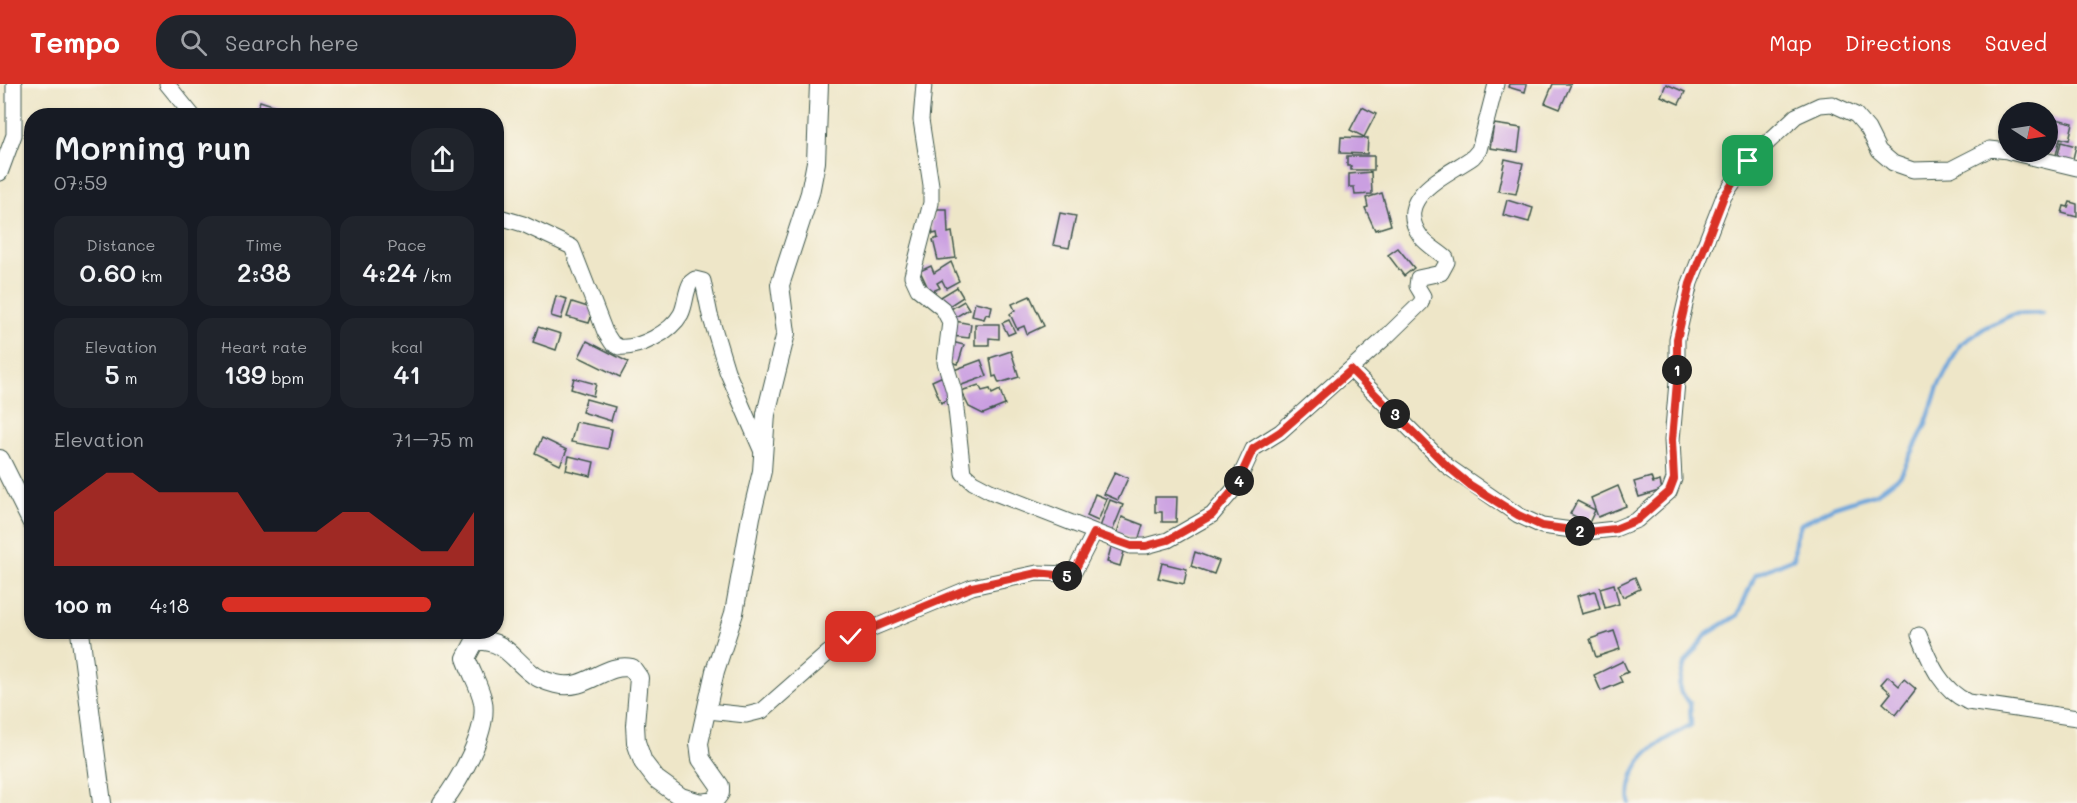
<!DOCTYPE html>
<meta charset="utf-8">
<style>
body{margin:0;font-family:Mali,sans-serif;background:#20242c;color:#f1f3f6;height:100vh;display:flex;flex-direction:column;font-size:22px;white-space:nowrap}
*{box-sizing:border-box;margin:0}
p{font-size:20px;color:#9ea1a6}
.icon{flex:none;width:33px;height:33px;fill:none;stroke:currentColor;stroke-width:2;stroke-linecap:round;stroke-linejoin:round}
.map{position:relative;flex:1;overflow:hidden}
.sheet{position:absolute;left:24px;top:24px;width:480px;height:531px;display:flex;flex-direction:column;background:#171b24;border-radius:24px;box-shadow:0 2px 4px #0004}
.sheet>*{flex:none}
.needle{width:39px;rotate:102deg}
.buttons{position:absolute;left:1998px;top:18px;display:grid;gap:12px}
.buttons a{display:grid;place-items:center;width:60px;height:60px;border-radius:50%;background:#171b24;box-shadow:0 2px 4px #0004;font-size:30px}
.pin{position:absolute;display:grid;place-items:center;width:51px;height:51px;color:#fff;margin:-26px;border-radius:12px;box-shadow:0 3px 9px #0006}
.km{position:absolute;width:30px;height:30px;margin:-15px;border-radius:50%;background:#222;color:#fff;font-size:16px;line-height:30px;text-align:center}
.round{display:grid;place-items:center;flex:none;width:63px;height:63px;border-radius:24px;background:#20242c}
.headline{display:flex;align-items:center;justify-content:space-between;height:102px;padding:0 30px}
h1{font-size:33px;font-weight:600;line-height:45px}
.metrics{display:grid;grid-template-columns:repeat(3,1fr);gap:9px;height:102px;padding:6px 30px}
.metrics div{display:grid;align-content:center;border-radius:15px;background:#20242c;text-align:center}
.metrics b{font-size:26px;font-weight:600}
.metrics small{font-size:16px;font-weight:400}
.metrics p{font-size:16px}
.chart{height:168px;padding:12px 30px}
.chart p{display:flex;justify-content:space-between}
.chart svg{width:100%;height:108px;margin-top:6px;fill:#d93025;opacity:.7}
ul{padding:0 30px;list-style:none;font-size:20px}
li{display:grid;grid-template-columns:96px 72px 1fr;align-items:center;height:45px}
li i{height:15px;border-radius:8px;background:#d93025}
header{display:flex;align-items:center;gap:36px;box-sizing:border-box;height:84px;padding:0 30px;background:#d93025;color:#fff}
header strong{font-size:28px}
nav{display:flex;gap:33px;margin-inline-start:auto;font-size:21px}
.search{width:420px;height:54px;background:#20242c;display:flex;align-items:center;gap:15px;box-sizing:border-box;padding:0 21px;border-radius:24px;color:#9ea1a6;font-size:22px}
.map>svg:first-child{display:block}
</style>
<header>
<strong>Tempo</strong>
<div class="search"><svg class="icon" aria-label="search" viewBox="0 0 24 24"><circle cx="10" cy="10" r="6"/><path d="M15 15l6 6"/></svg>Search here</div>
<nav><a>Map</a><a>Directions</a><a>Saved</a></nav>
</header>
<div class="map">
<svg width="2077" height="719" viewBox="0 0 2077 719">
<rect width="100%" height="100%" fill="#fbf7ec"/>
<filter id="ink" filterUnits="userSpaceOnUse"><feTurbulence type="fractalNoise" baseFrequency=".0167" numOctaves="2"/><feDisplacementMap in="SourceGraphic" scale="12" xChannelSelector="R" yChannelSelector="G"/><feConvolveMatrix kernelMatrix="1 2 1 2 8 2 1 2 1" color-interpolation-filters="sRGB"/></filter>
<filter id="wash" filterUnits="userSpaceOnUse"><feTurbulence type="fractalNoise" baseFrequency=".008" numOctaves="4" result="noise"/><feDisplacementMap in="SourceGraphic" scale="24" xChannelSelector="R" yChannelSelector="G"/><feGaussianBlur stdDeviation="1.35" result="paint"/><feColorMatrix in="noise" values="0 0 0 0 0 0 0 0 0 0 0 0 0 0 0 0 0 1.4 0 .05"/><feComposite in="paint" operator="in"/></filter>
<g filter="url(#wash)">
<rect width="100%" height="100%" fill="#eee6c8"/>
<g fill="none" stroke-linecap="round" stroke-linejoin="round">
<path stroke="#6ca4da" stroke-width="4.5" d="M1630,719c-4,-43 27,-60 61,-78l-1,-22 -9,-10 -2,-7 5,-21 23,-31 31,-19 17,-40 39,-17 1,-17 6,-17 32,-17 44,-14 24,-18 24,-49 13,-39 22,-42 26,-18 28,-13 29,-1"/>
</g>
<g id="blocks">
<g fill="#ca9fe1">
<polygon points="1509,0 1527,0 1525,8 1508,3"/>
<polygon points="1553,0 1571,0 1560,25 1545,19"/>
<polygon points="1666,0 1685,8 1679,20 1661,12"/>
<polygon points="260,17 291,27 289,32 255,32"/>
<polygon points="1362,23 1376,30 1364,53 1350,46"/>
<polygon points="342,25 343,32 314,32 314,29"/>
<polygon points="2048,33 2073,39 2069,56 2060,54 2056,71 2043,68 2048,68"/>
<polygon points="1494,40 1521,44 1518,68 1490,64"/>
<polygon points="1341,53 1368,54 1367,70 1340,69"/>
<polygon points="2061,58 2076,62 2072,79 2057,75"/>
<polygon points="1347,72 1374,72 1374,86 1351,86 1351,82 1347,82"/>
<polygon points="1505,75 1523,79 1516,110 1498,107"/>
<polygon points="1371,88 1372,110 1355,111 1354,103 1349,103 1349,90"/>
<polygon points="1382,109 1391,141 1375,146 1365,124 1368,123 1366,114"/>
<polygon points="1507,116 1533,124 1529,138 1503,131"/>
<polygon points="2070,118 2077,120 2077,133 2062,129 2064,122 2068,123"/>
<polygon points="935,125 947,125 948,149 952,148 956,174 938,176 933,156 938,154 937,149 933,150 931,137 934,136"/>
<polygon points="1060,129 1076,132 1069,164 1053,161"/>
<polygon points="1398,164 1414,184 1404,192 1388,171"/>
<polygon points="951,178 959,197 946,204 942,196 937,199 940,204 930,208 920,187 931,182 934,189"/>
<polygon points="957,203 963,213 946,224 939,214"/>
<polygon points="556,212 567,215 561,235 551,232"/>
<polygon points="1030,212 1044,242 1027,250 1024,242 1017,245 1010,230 1015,226 1012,220"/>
<polygon points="964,217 969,225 954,234 949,226"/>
<polygon points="572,218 594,225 589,239 567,233"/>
<polygon points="975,218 992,222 990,231 986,230 984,235 972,232"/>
<polygon points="1009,236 1015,248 1008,251 1002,239"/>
<polygon points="955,237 971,240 969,254 952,252"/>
<polygon points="975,240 999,240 999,255 989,254 989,261 975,261"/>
<polygon points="538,243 561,250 556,266 533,258"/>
<polygon points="587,257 628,278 620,293 579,273"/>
<polygon points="952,258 964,261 958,280 947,277"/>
<polygon points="1011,267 1019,293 999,299 996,292 993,293 990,274"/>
<polygon points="981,276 987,292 959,302 954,286"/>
<polygon points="945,291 953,313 941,319 932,297"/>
<polygon points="574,294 596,300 593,312 571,305"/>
<polygon points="979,301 982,307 990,305 992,310 1000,306 1005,321 983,330 969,323 961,307"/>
<polygon points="586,315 615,323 611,337 582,328"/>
<polygon points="576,338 612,345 608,365 571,358"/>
<polygon points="542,354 567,366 560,381 535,369"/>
<polygon points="569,372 594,378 591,392 566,386"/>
<polygon points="1115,388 1128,394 1118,416 1104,410"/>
<polygon points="1651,393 1653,399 1660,397 1662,406 1639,413 1634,398"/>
<polygon points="1618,402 1626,422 1598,433 1591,414"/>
<polygon points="1095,410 1107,415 1098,437 1087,432"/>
<polygon points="1155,413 1177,413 1176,438 1162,438 1162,428 1155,428"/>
<polygon points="1110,416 1123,421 1112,448 1100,443"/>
<polygon points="1577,417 1595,426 1589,439 1570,430"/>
<polygon points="1122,433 1143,441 1138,457 1117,449"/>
<polygon points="1112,460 1125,464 1120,482 1107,478"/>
<polygon points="1195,468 1219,477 1214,490 1191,482"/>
<polygon points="1162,479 1187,485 1184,500 1158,494"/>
<polygon points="1635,493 1640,505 1623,513 1618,501"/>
<polygon points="1614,500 1619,520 1605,524 1600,504"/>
<polygon points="1595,507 1600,525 1582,530 1577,512"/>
<polygon points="1614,547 1620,565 1596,573 1590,555"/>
<polygon points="1623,577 1628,588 1619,592 1622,598 1601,607 1594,591"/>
<polygon points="1888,592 1899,602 1904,595 1916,605 1896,631 1883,619 1891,609 1881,600"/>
</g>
</g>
</g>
<g filter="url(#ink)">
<use href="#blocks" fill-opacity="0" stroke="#3e564a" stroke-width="1.5"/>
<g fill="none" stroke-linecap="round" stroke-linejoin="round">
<defs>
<g id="minor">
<polyline points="167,0 193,32"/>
<path d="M924,0l-3,36 10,65v18l-19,73 6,13 25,20 7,13 -5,40 9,29 9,82 10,9 17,9 141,55h15l22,-6 44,-25 23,-27 18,-39 27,-17 105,-94 36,-35 2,-7 -6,-10 1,-8 23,-5 6,-11 -1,-4c-8,-7 -19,-13 -25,-21 -29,-40 25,-61 52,-80l6,-7 17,-66"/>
<polyline points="2010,68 2077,84"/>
<polyline points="0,89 14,51 14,0"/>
<path d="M496,132l27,8 49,23 33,85 7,11 7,4c20,2 52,-15 62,-33 5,-10 4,-22 10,-32l4,-3 8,2 7,34 17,56 36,83"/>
<polyline points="1351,286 1447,382 1518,431 1542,442 1587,448 1615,445 1637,436 1669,408 1674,395 1672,356 1677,298 1677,255 1690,199 1724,112 1748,77 1796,32 1820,21 1832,20 1856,31 1868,45 1879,67 1893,79 1913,86 1951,85 1990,65 2008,67"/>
<path d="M1919,551c11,27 21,54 49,67l109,16"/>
<polyline points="708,627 746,631 762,627 828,569 851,553 972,503 1037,489 1073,490 1094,449"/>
</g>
<g id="tertiary">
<polyline points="0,375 32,439"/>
<polyline points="80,548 102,719"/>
<path d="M442,719c18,-23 46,-72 41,-101 -3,-16 -12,-29 -17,-44l9,-17c29,-2 36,16 55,31 6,6 18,10 26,12 31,8 48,-22 76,-16l7,10 -4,47 1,17 7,20 13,17 25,18 20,6 13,-2 6,-8v-7l-19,-27 -2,-16 16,-72 19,-58 17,-96 11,-46 4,-57 20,-81 -6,-48 30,-92 6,-31 3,-78"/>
</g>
</defs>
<use href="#minor" stroke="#3e564a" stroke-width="17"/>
<use href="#tertiary" stroke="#3e564a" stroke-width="20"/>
<use href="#minor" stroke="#fff" stroke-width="15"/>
<use href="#tertiary" stroke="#fff" stroke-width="18"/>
</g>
</g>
<g fill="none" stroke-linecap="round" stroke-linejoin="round" filter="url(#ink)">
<defs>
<polyline id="route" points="851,553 972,503 1037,489 1067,492 1073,490 1094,449 1131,462 1146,462 1168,456 1212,431 1235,404 1253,365 1280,348 1351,286 1447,382 1470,401 1518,431 1542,442 1587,448 1615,445 1637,436 1669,408 1674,395 1672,356 1677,298 1677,255 1690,200 1724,112 1748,77"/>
</defs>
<use href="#route" stroke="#fff" stroke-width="12"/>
<use href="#route" stroke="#d93025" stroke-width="8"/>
</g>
</svg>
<div class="buttons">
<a><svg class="needle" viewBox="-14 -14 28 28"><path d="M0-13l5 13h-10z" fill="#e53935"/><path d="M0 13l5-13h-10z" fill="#9ea1a6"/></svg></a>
</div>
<div class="pin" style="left:1748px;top:77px;background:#1e9e55"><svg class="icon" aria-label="arrive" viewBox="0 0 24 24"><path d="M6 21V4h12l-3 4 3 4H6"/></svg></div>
<div class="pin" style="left:851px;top:553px;background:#d93025"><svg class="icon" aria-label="check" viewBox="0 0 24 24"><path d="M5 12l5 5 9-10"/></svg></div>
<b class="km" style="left:1677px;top:286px">1</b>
<b class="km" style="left:1580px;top:447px">2</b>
<b class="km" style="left:1395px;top:330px">3</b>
<b class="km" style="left:1239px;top:397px">4</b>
<b class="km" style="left:1067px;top:492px">5</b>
<section class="sheet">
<div class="headline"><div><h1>Morning run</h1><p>07:59</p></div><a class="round"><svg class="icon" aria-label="share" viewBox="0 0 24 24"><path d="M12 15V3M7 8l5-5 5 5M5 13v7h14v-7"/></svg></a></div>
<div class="metrics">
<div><p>Distance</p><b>0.60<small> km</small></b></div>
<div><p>Time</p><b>2:38</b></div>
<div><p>Pace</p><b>4:24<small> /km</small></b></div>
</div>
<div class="metrics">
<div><p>Elevation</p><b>5<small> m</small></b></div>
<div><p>Heart rate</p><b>139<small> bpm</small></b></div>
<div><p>kcal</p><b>41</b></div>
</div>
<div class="chart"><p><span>Elevation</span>71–75 m</p>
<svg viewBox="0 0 160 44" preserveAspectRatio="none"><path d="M0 44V22L10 14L20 6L30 6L40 14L50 14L60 14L70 14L80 30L90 30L100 30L110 22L120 22L130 30L140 38L150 38L160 22V44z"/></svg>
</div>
<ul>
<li><b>100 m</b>4:18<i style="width:83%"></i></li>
</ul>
</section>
</div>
